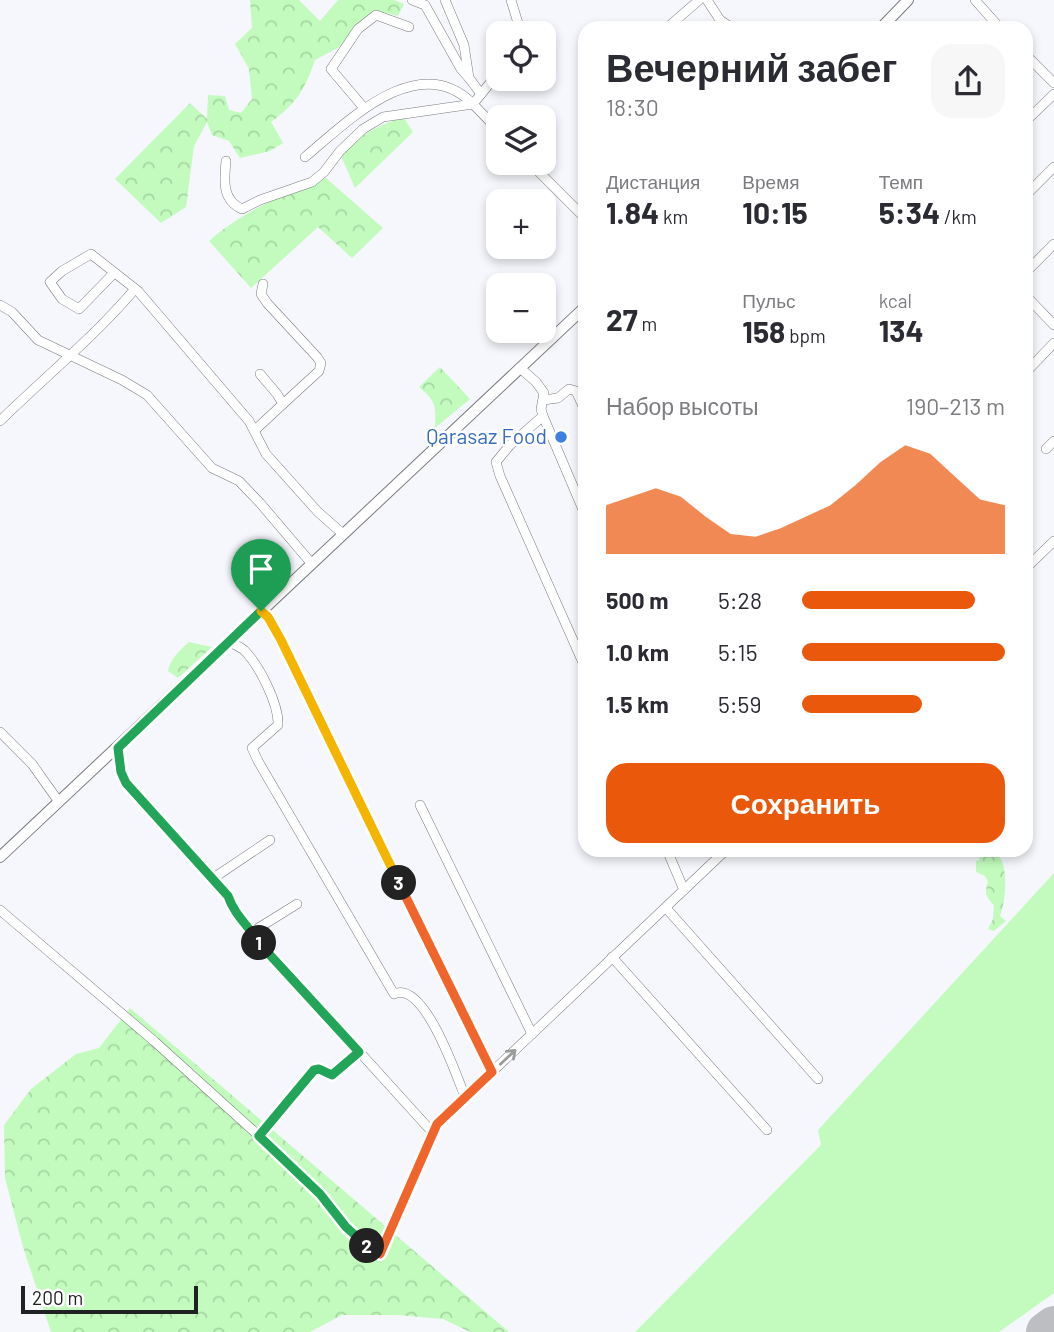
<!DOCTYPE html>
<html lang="ru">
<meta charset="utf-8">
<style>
body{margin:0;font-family:Barlow,sans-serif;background:#f7f7f7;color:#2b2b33;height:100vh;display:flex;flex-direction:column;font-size:26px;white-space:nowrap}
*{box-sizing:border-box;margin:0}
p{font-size:23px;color:#7c7c81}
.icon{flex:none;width:38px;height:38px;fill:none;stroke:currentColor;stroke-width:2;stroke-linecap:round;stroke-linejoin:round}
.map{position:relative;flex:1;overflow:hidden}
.drawer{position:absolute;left:578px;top:21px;width:455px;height:836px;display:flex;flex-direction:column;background:#fff;border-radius:21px;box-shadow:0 4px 10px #0003}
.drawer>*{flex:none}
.controls{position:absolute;left:486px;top:21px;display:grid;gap:14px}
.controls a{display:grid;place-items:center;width:70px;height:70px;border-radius:14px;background:#fff;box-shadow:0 4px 10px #0003;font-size:35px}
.scale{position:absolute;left:21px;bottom:18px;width:177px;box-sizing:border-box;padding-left:7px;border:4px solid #202123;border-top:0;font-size:19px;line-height:24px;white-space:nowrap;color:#202123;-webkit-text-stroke:5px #fff;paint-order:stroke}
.pin{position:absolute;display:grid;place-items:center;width:60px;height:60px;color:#fff;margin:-72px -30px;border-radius:50% 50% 50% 0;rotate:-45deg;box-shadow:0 0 7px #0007}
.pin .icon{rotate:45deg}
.km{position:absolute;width:35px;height:35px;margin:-18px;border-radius:50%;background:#222;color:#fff;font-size:19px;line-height:35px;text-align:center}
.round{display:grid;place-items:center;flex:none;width:74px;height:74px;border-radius:21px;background:#f7f7f7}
.headline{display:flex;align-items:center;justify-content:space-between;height:119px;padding:0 28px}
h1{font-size:38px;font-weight:700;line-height:52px}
.stats{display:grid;grid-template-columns:repeat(3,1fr);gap:10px;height:119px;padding:7px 28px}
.stats div{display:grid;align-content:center}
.stats b{font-size:30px;font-weight:700}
.stats small{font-size:19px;font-weight:400}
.stats p{font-size:19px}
.chart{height:196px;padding:14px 28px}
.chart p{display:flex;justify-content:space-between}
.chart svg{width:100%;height:126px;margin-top:7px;fill:#ea580c;opacity:.7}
.button{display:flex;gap:14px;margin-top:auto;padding:14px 28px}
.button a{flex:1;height:80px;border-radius:21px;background:#ea580c;color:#fff;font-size:28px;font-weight:700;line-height:80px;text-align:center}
ul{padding:0 28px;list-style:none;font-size:23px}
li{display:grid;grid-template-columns:112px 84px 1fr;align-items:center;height:52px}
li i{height:18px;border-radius:9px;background:#ea580c}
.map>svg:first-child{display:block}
</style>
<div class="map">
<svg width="1054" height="1332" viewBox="0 0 1054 1332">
<defs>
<pattern id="forest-crowns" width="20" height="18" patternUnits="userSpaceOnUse" patternTransform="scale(1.75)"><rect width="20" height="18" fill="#c2fbbd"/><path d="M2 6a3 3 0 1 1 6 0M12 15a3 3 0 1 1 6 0" fill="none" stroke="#a6d7a2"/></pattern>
</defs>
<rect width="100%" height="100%" fill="#f5f7fc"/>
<polygon fill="#c2fbbd" points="1054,873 1054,1293 999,1332 635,1332 821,1145 818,1130"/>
<g fill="url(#forest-crowns)">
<path d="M250,0h49l21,21 18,-21h56l10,4 -6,12 -24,-6 -33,36 -26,14c-10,29 -19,44 -44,62l12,21 -13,8 -30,7 -11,-17 -17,-6 -5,-13 -13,24 -8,61 -25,16 -46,-44 75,-76 17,16 1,-24 17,1 4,14 12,3 11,-14 -3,-30 -14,-25 17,-16z"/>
<path d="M403,117l10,15 -58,56 -14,-32c17,-21 37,-30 62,-39z"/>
<path d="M326,178l57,50 -31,30 -34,-31 -67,61 -42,-47c34,-30 75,-47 117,-63z"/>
<path d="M440,367l30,32 -35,29c1,-22 1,-27 -16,-41z"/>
<path d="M189,642l23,5 -34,31 -10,-7c3,-13 11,-20 21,-29z"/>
<path d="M977,851c5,0 12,-2 17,1 16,7 12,50 6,64l6,5 -12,10 -6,-2 5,-10 1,-14c-8,-7 -10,-13 -6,-23l-3,-6 -9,-4v-11l4,-1z"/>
<polygon points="130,1008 509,1332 470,1332 443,1319 398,1315 342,1315 310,1332 51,1332 23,1247 5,1178 4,1125 31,1089 76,1054 99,1048"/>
</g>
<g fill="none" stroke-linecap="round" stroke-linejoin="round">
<polyline stroke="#bcbec2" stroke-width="40" points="1046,1332 1054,1326"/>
<defs>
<g id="minor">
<polyline points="412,0 425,5 461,69 469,78"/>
<polyline points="445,0 464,45 469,78 481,94"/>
<polyline points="511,0 521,33"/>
<polyline points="707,0 720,20 732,28"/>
<polyline points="975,0 1000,28"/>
<polyline points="667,28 699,0"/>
<polyline points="1026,55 1054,83"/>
<polyline points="499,72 473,104 499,131"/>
<polyline points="364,108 331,69 358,29 376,15 409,27"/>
<polyline points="1026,121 1054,94"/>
<path d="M226,161c-2,20 -4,39 16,48l18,-9 52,-18 12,-10 16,-21 23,-22 20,-12 90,-13c-54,-55 -125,17 -168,53"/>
<polyline points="530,163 584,217"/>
<polyline points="1026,195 1054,167"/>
<polyline points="1026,272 1054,244"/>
<polyline points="114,273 79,309 62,299 50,282 62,271 91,254 138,291 249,421 266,454 318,512 343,534"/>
<polyline points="263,284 261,294 267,303 317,357 321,363 319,371 283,404"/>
<polyline points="1026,296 1054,325"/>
<polyline points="0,305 12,312 38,340 122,380 147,395 212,468 239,481 260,503 312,564"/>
<polyline points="520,368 536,382 544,393 541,409 543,416 584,512"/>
<polyline points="1026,372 1054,343"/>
<polyline points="543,400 558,398 569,389 576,391 584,408"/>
<polyline points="543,416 510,445 496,462 500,476 584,665"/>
<path d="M0,421c45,-44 94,-84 135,-132"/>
<polyline points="255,430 283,404 277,394 260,374"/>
<polyline points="1046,449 1054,441"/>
<polyline points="1026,568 1054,541"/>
<polyline points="261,611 268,617 281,640 491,1072"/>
<path d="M229,642c5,2 11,5 15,8 15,15 35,54 34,75l-26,23 6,13 136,233c30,-14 62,80 71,103"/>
<polyline points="0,732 32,764 59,802"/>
<path d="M118,748l3,24 5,11 102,113c8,23 31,49 49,65l156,172"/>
<polyline points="420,805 532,1034"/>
<polyline points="667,850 684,890"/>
<polyline points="212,879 270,840"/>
<polyline points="666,908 818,1079"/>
<polyline points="0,910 154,1041 290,1164 320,1194 362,1244 380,1254 437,1124 726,850"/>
<polyline points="252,932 297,904"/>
<polyline points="612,957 767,1130"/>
<polyline points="259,1136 314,1071 319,1069 332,1075 359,1052"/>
</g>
<g id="major">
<polyline points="881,28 908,0"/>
<polyline points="0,857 584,308"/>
</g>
</defs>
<use href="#minor" stroke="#797b7f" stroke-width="10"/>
<use href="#major" stroke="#797b7f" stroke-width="12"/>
<use href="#minor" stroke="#fff" stroke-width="9"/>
<use href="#major" stroke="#fff" stroke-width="10"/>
</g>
<defs><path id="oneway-shaft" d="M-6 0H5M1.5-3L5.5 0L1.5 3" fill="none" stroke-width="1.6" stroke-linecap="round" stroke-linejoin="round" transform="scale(1.75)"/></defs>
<use stroke="#9b9b9c" href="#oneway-shaft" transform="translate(508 1057) rotate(-43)"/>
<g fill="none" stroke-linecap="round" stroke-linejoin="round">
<defs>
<path id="split-1" d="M259,943c-10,-17 -24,-27 -31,-47l-102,-113 -5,-11 -3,-24 143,-137"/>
<polyline id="split-2" points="259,943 359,1052 332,1075 319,1069 314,1070 259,1136 320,1194 346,1227 367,1246"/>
<polyline id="split-3" points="367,1246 380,1254 437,1124 492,1072 399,883"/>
<polyline id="split-4" points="261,611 268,617 281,640 399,883"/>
</defs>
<use href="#split-1" stroke="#fff" stroke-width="14"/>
<use href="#split-2" stroke="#fff" stroke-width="14"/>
<use href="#split-3" stroke="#fff" stroke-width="14"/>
<use href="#split-4" stroke="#fff" stroke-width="14"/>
<use href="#split-1" stroke="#22a559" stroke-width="9"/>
<use href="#split-2" stroke="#22a559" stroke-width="9"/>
<use href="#split-3" stroke="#f0652b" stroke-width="9"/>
<use href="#split-4" stroke="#f5b400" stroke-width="9"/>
</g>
<circle fill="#3f7fe0" stroke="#fff" stroke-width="2.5" cx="561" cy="437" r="7"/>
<g text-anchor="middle" stroke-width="5" stroke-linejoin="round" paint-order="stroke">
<g font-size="21" fill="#366cbe" stroke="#fff" text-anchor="end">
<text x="547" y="444">Qarasaz Food</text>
</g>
</g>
</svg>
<div class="controls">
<a><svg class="icon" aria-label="locate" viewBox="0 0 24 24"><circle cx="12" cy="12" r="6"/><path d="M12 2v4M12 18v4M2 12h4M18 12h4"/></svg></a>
<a><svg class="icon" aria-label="layers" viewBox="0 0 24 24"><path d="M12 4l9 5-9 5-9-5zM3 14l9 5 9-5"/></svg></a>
<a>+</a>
<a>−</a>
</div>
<div class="scale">200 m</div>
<div class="pin" style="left:261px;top:611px;background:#1e9e55"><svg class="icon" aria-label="arrive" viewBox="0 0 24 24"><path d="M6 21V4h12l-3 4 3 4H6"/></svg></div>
<b class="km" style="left:259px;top:943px">1</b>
<b class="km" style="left:367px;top:1246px">2</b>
<b class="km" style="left:399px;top:883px">3</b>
<section class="drawer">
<div class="headline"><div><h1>Вечерний забег</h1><p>18:30</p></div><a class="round"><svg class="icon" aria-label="share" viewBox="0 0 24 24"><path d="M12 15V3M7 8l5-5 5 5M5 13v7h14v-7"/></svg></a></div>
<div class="stats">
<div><p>Дистанция</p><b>1.84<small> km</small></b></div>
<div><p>Время</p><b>10:15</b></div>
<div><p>Темп</p><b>5:34<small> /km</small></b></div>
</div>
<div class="stats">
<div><b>27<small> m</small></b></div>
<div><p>Пульс</p><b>158<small> bpm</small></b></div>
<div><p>kcal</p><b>134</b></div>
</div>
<div class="chart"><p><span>Набор высоты</span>190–213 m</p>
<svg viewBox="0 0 160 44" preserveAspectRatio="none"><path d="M0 44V27L10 24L20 21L30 24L40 31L50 37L60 38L70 35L80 31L90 27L100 20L110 12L120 6L130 9L140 17L150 25L160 27V44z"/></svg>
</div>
<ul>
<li><b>500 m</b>5:28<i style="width:85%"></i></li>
<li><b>1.0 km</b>5:15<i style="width:100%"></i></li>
<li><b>1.5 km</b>5:59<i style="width:59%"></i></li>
</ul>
<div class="button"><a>Сохранить</a></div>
</section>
</div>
